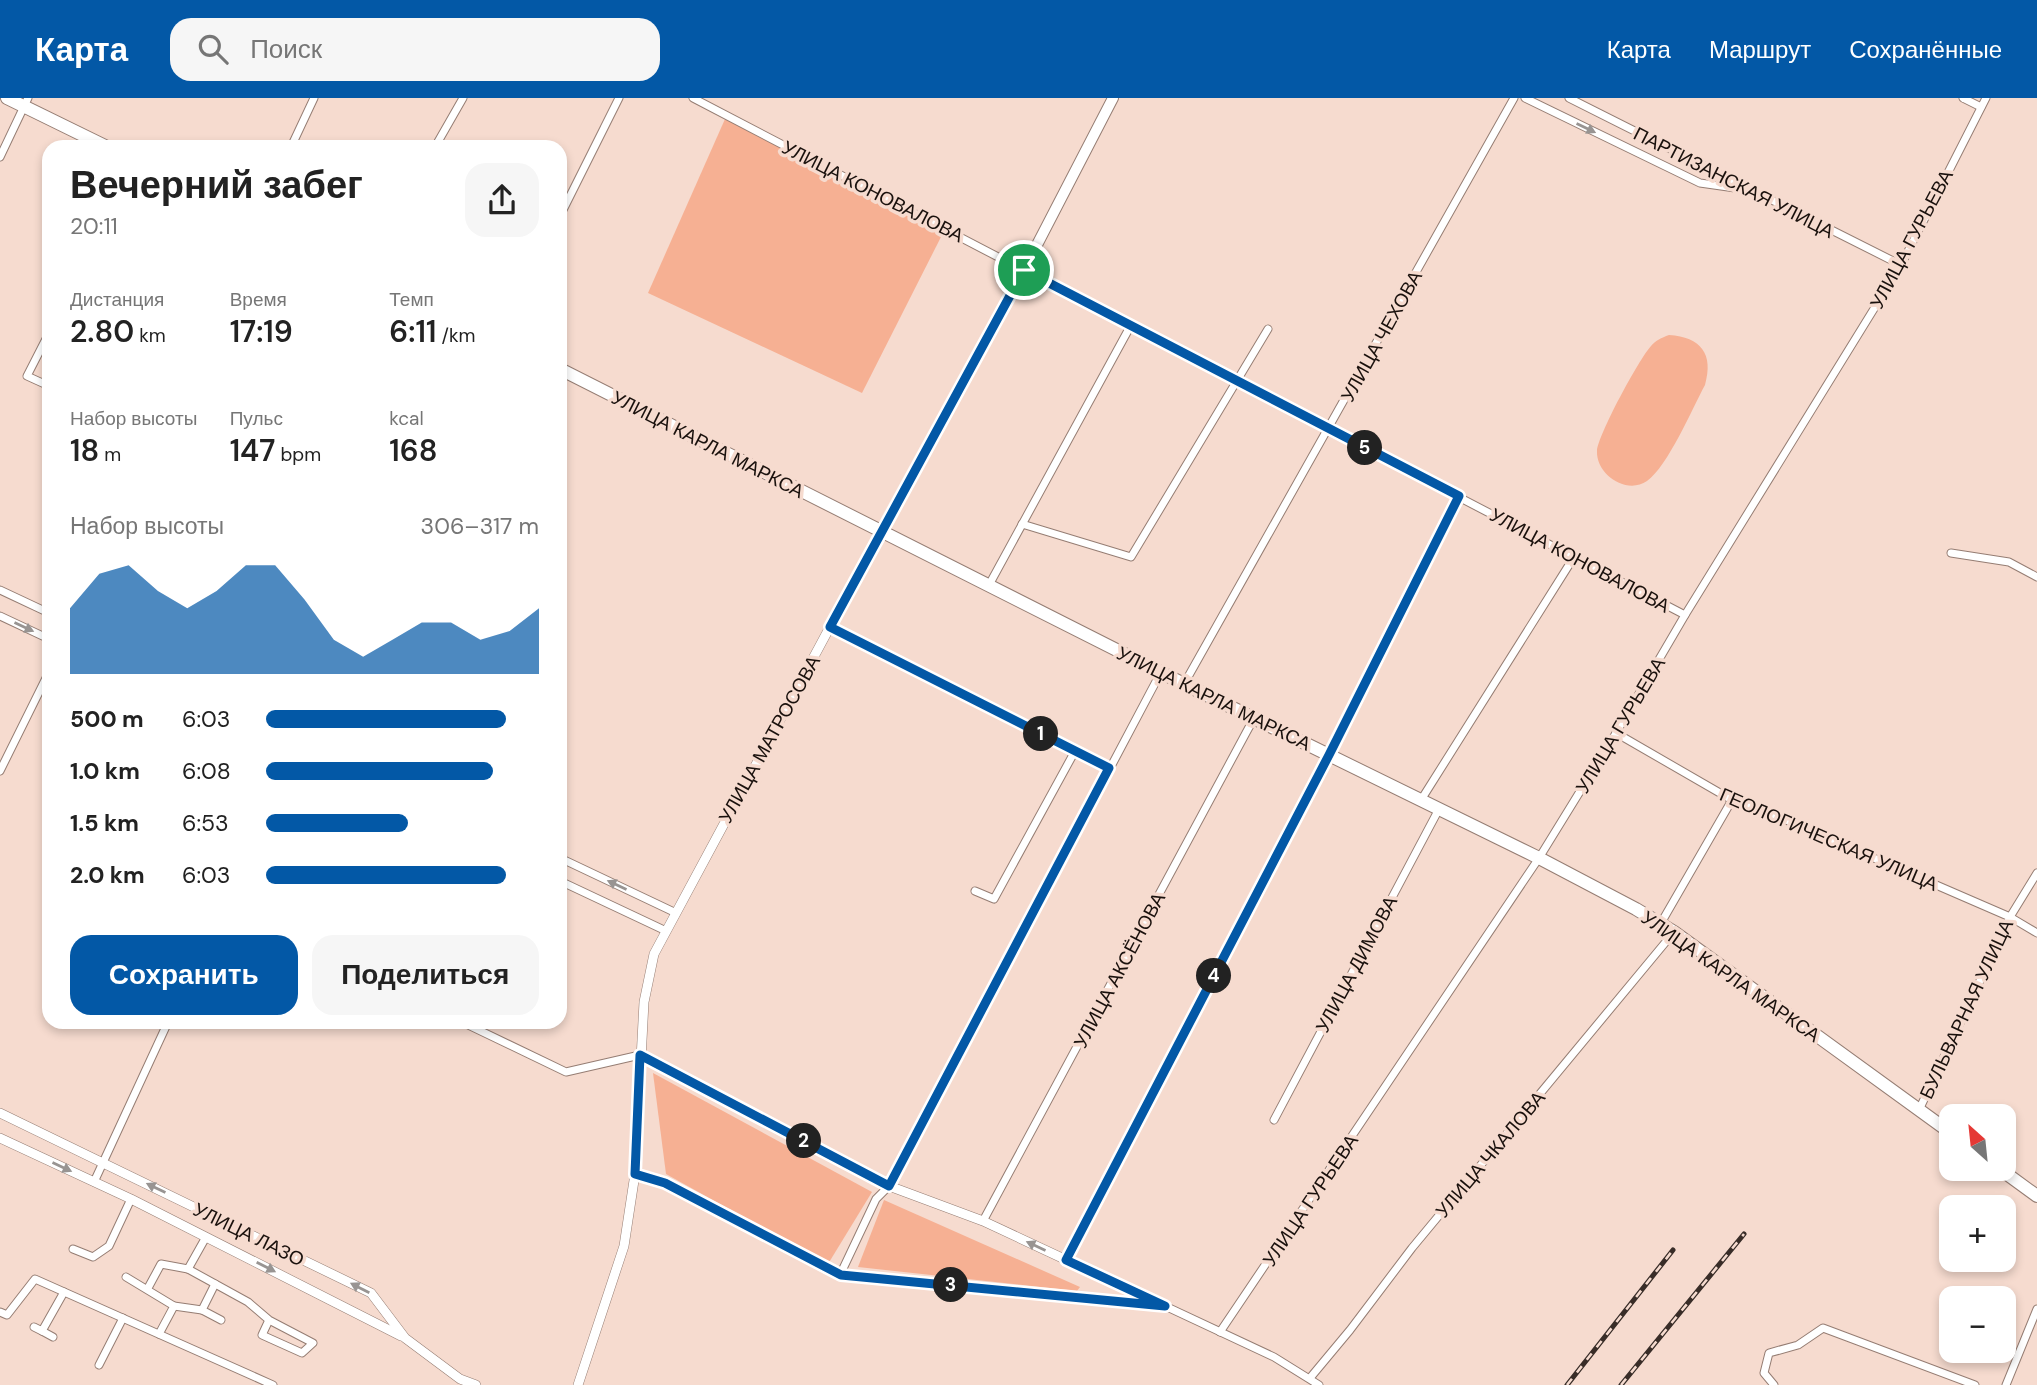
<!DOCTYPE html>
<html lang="ru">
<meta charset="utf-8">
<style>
body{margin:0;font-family:"DM Sans",sans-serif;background:#f6f6f6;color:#222;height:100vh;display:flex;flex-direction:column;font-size:26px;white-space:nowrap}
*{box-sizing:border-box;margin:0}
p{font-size:23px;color:#767676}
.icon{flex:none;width:38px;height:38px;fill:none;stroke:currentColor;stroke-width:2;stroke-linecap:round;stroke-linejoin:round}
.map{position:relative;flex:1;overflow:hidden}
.details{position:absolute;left:42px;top:42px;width:525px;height:889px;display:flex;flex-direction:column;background:#fff;border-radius:21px;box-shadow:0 4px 10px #0003}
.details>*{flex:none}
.needle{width:46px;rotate:333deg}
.buttons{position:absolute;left:1939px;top:1006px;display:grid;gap:14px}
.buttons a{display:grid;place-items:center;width:77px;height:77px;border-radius:14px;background:#fff;box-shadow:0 4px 10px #0003;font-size:35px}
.pin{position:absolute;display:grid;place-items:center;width:60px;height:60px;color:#fff;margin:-30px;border:4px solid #fff;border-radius:50%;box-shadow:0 2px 7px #0007}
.km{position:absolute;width:35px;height:35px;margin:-18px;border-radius:50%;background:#222;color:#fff;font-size:19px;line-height:35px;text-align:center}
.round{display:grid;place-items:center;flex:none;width:74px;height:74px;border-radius:21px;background:#f6f6f6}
.summary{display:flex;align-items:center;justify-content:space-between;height:119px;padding:0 28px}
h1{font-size:38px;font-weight:600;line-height:52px}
.figures{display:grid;grid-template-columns:repeat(3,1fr);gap:10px;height:119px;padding:7px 28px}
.figures div{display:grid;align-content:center}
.figures b{font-size:30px;font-weight:600}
.figures small{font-size:19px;font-weight:400}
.figures p{font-size:19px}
.chart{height:196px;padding:14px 28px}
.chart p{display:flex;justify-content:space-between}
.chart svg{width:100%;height:126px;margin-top:7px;fill:#0358a6;opacity:.7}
.action{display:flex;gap:14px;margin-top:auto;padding:14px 28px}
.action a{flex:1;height:80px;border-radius:21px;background:#0358a6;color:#fff;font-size:28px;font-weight:600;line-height:80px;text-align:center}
.action a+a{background:#f6f6f6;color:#222}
ul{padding:0 28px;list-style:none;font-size:23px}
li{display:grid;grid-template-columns:112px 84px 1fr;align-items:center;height:52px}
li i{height:18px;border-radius:9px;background:#0358a6}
header{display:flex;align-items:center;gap:42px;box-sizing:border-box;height:98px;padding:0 35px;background:#0358a6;color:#fff}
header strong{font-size:33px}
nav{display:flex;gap:38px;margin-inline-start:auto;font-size:24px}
.search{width:490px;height:63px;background:#f6f6f6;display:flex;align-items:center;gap:18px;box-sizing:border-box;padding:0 24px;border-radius:21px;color:#767676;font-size:26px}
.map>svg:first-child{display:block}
</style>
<header>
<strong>Карта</strong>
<div class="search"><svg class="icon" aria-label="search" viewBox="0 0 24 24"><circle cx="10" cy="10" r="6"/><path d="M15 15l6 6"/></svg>Поиск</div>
<nav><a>Карта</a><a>Маршрут</a><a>Сохранённые</a></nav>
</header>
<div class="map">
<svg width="2037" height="1287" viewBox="0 0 2037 1287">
<rect width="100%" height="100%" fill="#f6dbcf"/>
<g fill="#f6b093">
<polygon points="725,21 943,135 862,295 648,195"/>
<path d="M1669,237c32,2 45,19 36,50 -13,24 -37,81 -58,96 -20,14 -51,-6 -50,-30 1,-16 42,-92 54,-105 5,-6 10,-8 18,-11z"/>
<polygon points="653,975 872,1094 828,1166 666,1076"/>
<polygon points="884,1102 1080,1189 1077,1193 858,1169"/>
</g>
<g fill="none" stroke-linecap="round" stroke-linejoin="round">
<defs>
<g id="minor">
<polyline points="693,0 1685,517"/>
<polyline points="1525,0 1700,85 1742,91"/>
<polyline points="1569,0 1901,167"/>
<polyline points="1963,0 1981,9"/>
<polyline points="291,49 314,0"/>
<polyline points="435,49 463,0"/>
<polyline points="0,59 28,0"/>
<polyline points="560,118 619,0"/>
<polyline points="49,235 27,278 49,288"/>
<polyline points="1022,426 1131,459 1268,231"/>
<polyline points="1951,455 2009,464 2037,479"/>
<polyline points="989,487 1131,227"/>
<polyline points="0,492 49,515"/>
<polyline points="0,518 49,541"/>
<polyline points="830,529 1109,670"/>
<polyline points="1184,586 1514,0"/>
<polyline points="1616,635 1732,702 1763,712 2010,819 2037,835"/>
<polyline points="0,673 49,574"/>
<polyline points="1421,702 1574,459"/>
<polyline points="560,760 674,814"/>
<polyline points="560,783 664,832"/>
<polyline points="975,793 994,801 1075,653"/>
<polyline points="1661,825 1732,702"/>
<polyline points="462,924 566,974 640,957"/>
<polyline points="1919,1012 2010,819 2037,775"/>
<polyline points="1274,1022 1439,711"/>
<polyline points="94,1084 168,924"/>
<polyline points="983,1123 1254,620"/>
<polyline points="206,1139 188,1171 248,1204 269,1222 313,1245 302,1255 262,1237 269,1222"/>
<polyline points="73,1151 93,1159 109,1148 131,1101"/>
<polyline points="1066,1162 1329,657 1459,398"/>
<polyline points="840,1177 876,1101 889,1088 1161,574"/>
<polyline points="126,1179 174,1208 159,1236"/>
<polyline points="215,1186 202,1212 221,1222"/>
<polyline points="148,1190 161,1166 188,1171"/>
<polyline points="174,1208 202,1212"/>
<polyline points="1165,1208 1274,1259 1319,1287"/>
<polyline points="0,1214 7,1217 35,1181 273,1287"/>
<polyline points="34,1229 42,1233 64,1194"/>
<polyline points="42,1233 53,1239"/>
<polyline points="1220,1234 1539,760 1616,635 1685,517 1901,167 1986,0"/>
<polyline points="99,1267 123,1220"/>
<polyline points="1310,1280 1350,1232 1412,1150 1674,834"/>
<polyline points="1774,1287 1764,1275 1769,1255 1798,1247 1823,1230 1975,1287"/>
<polyline points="2006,1287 2037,1211"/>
</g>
<g id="tertiary">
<polyline points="640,957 889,1088 983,1123 1165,1208"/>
<polyline points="0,1015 371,1195 405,1240 460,1281 476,1287"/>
<polyline points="0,1040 131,1101 401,1238"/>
<polyline points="635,1076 665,1085 840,1177 1157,1207"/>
<polyline points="578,1287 624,1148 635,1076 644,904 654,856 881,434"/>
</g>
<polyline id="secondary" points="881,434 1024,172 1113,0"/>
<g id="trunk">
<polyline points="7,0 107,49"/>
<polyline points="560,271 1184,586 1539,760 1636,811 1674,834 1951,1035"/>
<polyline points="2000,1071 2037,1098"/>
</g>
</defs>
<use href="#minor" stroke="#957d73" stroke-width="9"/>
<use href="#tertiary" stroke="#957d73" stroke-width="10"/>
<use href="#secondary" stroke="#957d73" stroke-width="12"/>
<use href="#trunk" stroke="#957d73" stroke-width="14"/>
<use href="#minor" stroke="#fff" stroke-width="7"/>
<use href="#tertiary" stroke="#fff" stroke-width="9"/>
<use href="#secondary" stroke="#fff" stroke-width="10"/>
<use href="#trunk" stroke="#fff" stroke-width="12"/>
<defs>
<g id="rail">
<polyline points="1567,1287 1673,1152"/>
<polyline points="1621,1287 1744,1136"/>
</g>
</defs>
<use href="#rail" stroke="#392d28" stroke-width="5"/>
<use href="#rail" stroke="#f6dbcf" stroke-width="2.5" stroke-dasharray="8" stroke-linecap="butt"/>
</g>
<defs><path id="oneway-solid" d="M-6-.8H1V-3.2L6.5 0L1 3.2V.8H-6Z" transform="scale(1.75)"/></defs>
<g fill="#989492">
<use href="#oneway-solid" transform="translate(1586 30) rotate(26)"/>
<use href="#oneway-solid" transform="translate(24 529) rotate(25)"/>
<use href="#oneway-solid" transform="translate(617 787) rotate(-155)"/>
<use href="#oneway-solid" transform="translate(62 1069) rotate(25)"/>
<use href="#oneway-solid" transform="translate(156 1090) rotate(-154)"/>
<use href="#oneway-solid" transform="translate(1036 1148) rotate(-155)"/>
<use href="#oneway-solid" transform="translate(266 1169) rotate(27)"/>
<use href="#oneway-solid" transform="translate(360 1190) rotate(-153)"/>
</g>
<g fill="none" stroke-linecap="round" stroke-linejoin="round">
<defs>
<polygon id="route" points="1024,172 1459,398 1329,657 1066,1162 1165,1208 841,1177 665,1085 635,1076 640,957 889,1088 1109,670 830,529"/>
</defs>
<use href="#route" stroke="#fff" stroke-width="14"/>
<use href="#route" stroke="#0358a6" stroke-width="9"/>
</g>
<g text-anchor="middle" stroke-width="7" stroke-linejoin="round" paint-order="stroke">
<g font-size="19" fill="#1a110d" stroke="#f6dbcf">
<text transform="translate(1734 84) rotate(27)" y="7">ПАРТИЗАНСКАЯ УЛИЦА</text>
<text transform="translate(873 93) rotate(27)" y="7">УЛИЦА КОНОВАЛОВА</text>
<text transform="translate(1911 141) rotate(-62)" y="7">УЛИЦА ГУРЬЕВА</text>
<text transform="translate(1381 238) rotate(-61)" y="7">УЛИЦА ЧЕХОВА</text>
<text transform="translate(708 346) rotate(27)" y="7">УЛИЦА КАРЛА МАРКСА</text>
<text transform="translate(1580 462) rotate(28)" y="7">УЛИЦА КОНОВАЛОВА</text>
<text transform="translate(1214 600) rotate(26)" y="7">УЛИЦА КАРЛА МАРКСА</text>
<text transform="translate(1620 627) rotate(-59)" y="7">УЛИЦА ГУРЬЕВА</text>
<text transform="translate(769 641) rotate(-61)" y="7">УЛИЦА МАТРОСОВА</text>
<text transform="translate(1829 741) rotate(23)" y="7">ГЕОЛОГИЧЕСКАЯ УЛИЦА</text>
<text transform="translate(1356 866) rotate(-62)" y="7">УЛИЦА ДИМОВА</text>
<text transform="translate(1119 872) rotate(-62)" y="7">УЛИЦА АКСЁНОВА</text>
<text transform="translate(1731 878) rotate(35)" y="7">УЛИЦА КАРЛА МАРКСА</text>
<text transform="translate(1966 911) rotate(-65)" y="7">БУЛЬВАРНАЯ УЛИЦА</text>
<text transform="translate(1490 1056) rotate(-50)" y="7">УЛИЦА ЧКАЛОВА</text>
<text transform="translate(1310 1102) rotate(-56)" y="7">УЛИЦА ГУРЬЕВА</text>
<text transform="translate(249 1136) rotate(26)" y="7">УЛИЦА ЛАЗО</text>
</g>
</g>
</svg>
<div class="buttons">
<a><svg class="needle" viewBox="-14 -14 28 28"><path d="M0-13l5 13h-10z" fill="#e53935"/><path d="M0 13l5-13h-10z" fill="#767676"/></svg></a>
<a>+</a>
<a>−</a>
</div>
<div class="pin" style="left:1024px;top:172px;background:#1e9e55"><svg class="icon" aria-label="arrive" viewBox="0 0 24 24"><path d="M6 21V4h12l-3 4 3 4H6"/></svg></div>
<b class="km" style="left:1041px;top:636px">1</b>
<b class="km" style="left:804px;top:1043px">2</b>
<b class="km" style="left:951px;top:1187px">3</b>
<b class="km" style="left:1214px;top:878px">4</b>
<b class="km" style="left:1365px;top:350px">5</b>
<section class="details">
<div class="summary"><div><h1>Вечерний забег</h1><p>20:11</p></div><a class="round"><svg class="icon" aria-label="share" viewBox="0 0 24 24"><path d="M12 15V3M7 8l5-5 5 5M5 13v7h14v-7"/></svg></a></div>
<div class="figures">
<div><p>Дистанция</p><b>2.80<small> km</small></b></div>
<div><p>Время</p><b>17:19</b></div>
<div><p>Темп</p><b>6:11<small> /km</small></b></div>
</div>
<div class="figures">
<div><p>Набор высоты</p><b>18<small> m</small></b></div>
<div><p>Пульс</p><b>147<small> bpm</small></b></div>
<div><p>kcal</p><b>168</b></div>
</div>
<div class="chart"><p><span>Набор высоты</span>306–317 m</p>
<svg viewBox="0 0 160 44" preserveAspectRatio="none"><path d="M0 44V21L10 9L20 6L30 15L40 21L50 15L60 6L70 6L80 18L90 32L100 38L110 32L120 26L130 26L140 32L150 29L160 21V44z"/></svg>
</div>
<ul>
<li><b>500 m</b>6:03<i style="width:88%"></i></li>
<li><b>1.0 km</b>6:08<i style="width:83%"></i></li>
<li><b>1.5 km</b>6:53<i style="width:52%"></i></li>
<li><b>2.0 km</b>6:03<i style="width:88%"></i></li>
</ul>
<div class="action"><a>Сохранить</a><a>Поделиться</a></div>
</section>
</div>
